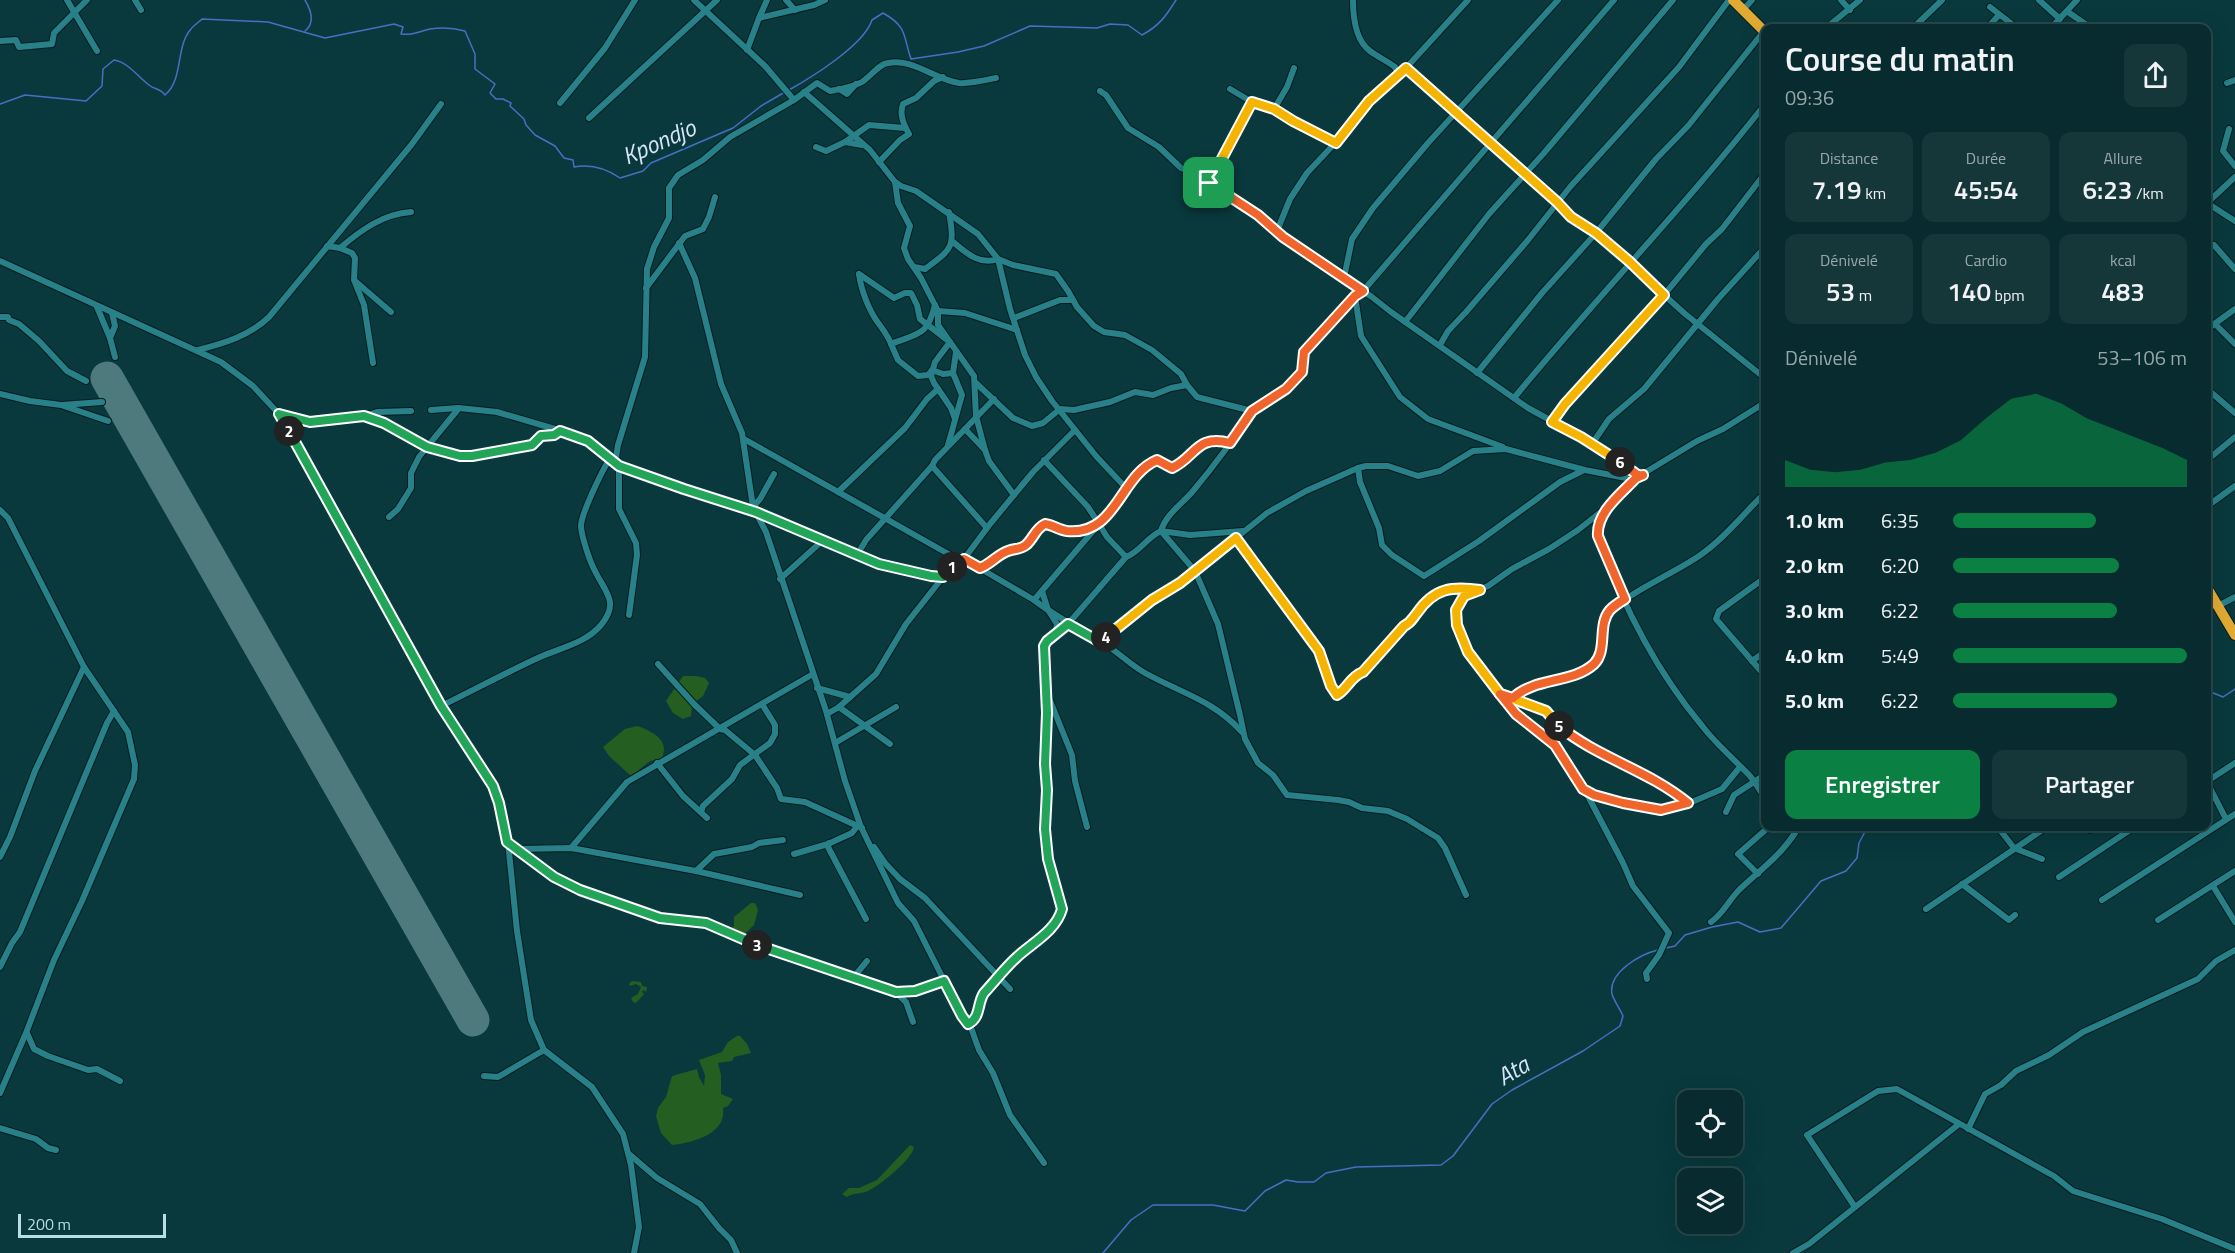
<!DOCTYPE html>
<html lang="fr">
<meta charset="utf-8">
<style>
body{margin:0;font-family:"Titillium Web",sans-serif;background:#15373a;color:#f1f3f6;height:100vh;display:flex;flex-direction:column;font-size:22px;white-space:nowrap}
*{box-sizing:border-box;margin:0}
p{font-size:20px;color:#98a7aa}
.icon{flex:none;width:33px;height:33px;fill:none;stroke:currentColor;stroke-width:2;stroke-linecap:round;stroke-linejoin:round}
.map{position:relative;flex:1;overflow:hidden}
.sheet{position:absolute;left:1761px;top:24px;width:450px;height:807px;display:flex;flex-direction:column;background:#072b2e;border-radius:12px;box-shadow:0 6px 24px #0002,0 0 0 2px #28474a}
.sheet>*{flex:none}
.buttons{position:absolute;left:1677px;top:1090px;display:grid;gap:12px}
.buttons a{display:grid;place-items:center;width:66px;height:66px;border-radius:12px;background:#072b2e;box-shadow:0 6px 24px #0002,0 0 0 2px #28474a;font-size:30px}
.scale{position:absolute;left:18px;bottom:15px;width:148px;box-sizing:border-box;padding-left:6px;border:3px solid #b7dee1;border-top:0;font-size:16px;line-height:21px;white-space:nowrap;color:#b7dee1;-webkit-text-stroke:4px #09393d;paint-order:stroke}
.pin{position:absolute;display:grid;place-items:center;width:51px;height:51px;color:#fff;margin:-26px;border-radius:12px;box-shadow:0 3px 9px #0006}
.km{position:absolute;width:30px;height:30px;margin:-15px;border-radius:50%;background:#222;color:#fff;font-size:16px;line-height:30px;text-align:center}
.round{display:grid;place-items:center;flex:none;width:63px;height:63px;border-radius:12px;background:#15373a}
.summary{display:flex;align-items:center;justify-content:space-between;height:102px;padding:0 24px}
h1{font-size:33px;font-weight:600;line-height:45px}
.figures{display:grid;grid-template-columns:repeat(3,1fr);gap:9px;height:102px;padding:6px 24px}
.figures div{display:grid;align-content:center;border-radius:12px;background:#15373a;text-align:center}
.figures b{font-size:26px;font-weight:600}
.figures small{font-size:16px;font-weight:400}
.figures p{font-size:16px}
.chart{height:168px;padding:12px 24px}
.chart p{display:flex;justify-content:space-between}
.chart svg{width:100%;height:108px;margin-top:6px;fill:#0b8043;opacity:.7}
.button{display:flex;gap:12px;margin-top:auto;padding:12px 24px}
.button a{flex:1;height:69px;border-radius:12px;background:#0b8043;color:#fff;font-size:24px;font-weight:600;line-height:69px;text-align:center}
.button a+a{background:#15373a;color:#f1f3f6}
ul{padding:0 24px;list-style:none;font-size:20px}
li{display:grid;grid-template-columns:96px 72px 1fr;align-items:center;height:45px}
li i{height:15px;border-radius:8px;background:#0b8043}
.map>svg:first-child{display:block}
</style>
<div class="map">
<svg width="2235" height="1253" viewBox="0 0 2235 1253">
<rect width="100%" height="100%" fill="#09393d"/>
<g fill="#255e21">
<polygon points="683,676 696,676 705,678 709,683 703,696 692,704 691,716 683,719 673,713 666,701"/>
<path d="M637,726c9,3 27,10 27,23 0,3 -1,6 -2,10l-12,2 -19,15 -22,-20 -6,-9 22,-18z"/>
<polygon points="751,903 755,903 758,910 754,925 742,936 729,930 734,926 734,917"/>
<polygon points="632,981 641,982 642,986 647,987 646,992 643,990 642,992 644,994 636,1003 633,1002 631,998 638,994 641,987 636,984 630,986 629,984"/>
<path d="M737,1036h3l7,8 4,9 -17,4 -2,4 -14,2 3,12v19l12,5 -5,7 -5,2c4,26 -31,35 -51,37l-11,-12 -5,-17 2,-8 8,-11 6,-21 25,-7 2,8 5,9 1,-11 -6,-15 23,-8 6,-10z"/>
<path d="M910,1145l4,2c-1,12 -38,42 -49,45 -7,2 -12,1 -18,5l-5,-3 7,-6h10l18,-8z"/>
</g>
<g fill="none" stroke-linecap="round" stroke-linejoin="round">
<g stroke="#4670c2" stroke-width="1.5">
<path d="M305,31c10,-8 6,-21 0,-31"/>
<path d="M789,90c23,-13 75,-45 83,-70l11,-7c25,14 20,23 28,46l47,-7 26,-6 46,-20 67,2 13,-4 18,1 14,10c17,-9 24,-19 34,-35"/>
<path d="M0,104l25,-9 61,6 16,-15 1,-17 11,-9c14,2 24,17 35,25 6,5 11,3 16,10 19,-16 10,-48 26,-66 3,-4 8,-7 11,-10l66,3 57,16 69,-14 9,3 -2,7c11,2 19,-3 29,-5 13,-2 24,-1 35,2l10,23v15l20,15 -5,9 6,6h7l8,4 -1,3 14,13 2,6 9,10 20,11 9,12 9,2 1,7c17,-3 33,2 46,11l23,-7 8,-8 82,-35 28,-22 24,-14"/>
<polyline points="2206,690 2223,697 2235,689"/>
<polyline points="1666,948 1675,946 1685,935 1712,927 1738,922 1760,932 1781,928 1821,881 1846,871 1857,858 1859,843 1868,826"/>
<path d="M1103,1253l28,-33 22,-15h60l32,6 20,-20 21,-11 12,2h16l12,-9 30,-6 85,-2 12,-9 39,-52 20,-14 71,-39 37,-25 3,-10c-3,-7 -9,-15 -11,-22 -4,-22 29,-40 46,-44"/>
</g>
<polyline stroke="#4e7a7e" stroke-width="33" points="107,378 473,1020"/>
<defs>
<g id="street">
<polyline points="67,0 97,51"/>
<polyline points="135,0 141,10"/>
<path d="M694,0l71,66 29,34 23,-17 13,8c10,-2 23,-4 32,-9 8,-5 17,-18 26,-19 25,-5 46,16 71,20 9,1 27,-3 37,-5"/>
<polyline points="786,0 795,10"/>
<path d="M1353,0c0,16 2,40 17,51 8,6 17,10 25,16l3,8"/>
<polyline points="1841,0 1850,10"/>
<polyline points="2039,0 2060,19"/>
<polyline points="1990,7 2017,28"/>
<polyline points="1743,10 1752,0"/>
<polyline points="2068,12 2091,28"/>
<polyline points="759,18 767,0"/>
<polyline points="1826,28 1860,0"/>
<polyline points="1913,28 1942,0"/>
<polyline points="1987,28 1999,15"/>
<polyline points="2051,28 2077,0"/>
<polyline points="0,41 16,40 19,47 52,44 54,33 87,0"/>
<polyline points="747,50 759,18 814,5 825,0"/>
<polyline points="1406,68 1557,202 1571,217 1596,233 1684,313 1766,379"/>
<polyline points="2227,83 2235,80"/>
<polyline points="839,89 847,94 856,84"/>
<polyline points="1230,89 1252,102 1274,109 1293,121 1336,143"/>
<polyline points="1100,91 1106,95 1128,128 1159,147 1181,168 1194,173 1227,196 1259,215 1283,237 1372,297 1391,312 1528,408 1581,437 1641,475"/>
<path d="M804,92l66,58 25,32 6,4 15,5 62,43 20,25 12,50 15,46 11,22 16,24 44,55 30,32c-10,25 -30,45 -58,43 -8,-1 -15,-6 -23,-7 -10,5 -11,14 -19,21 -6,5 -11,3 -18,6 -10,3 -17,14 -28,17"/>
<polyline points="560,103 605,48 635,0"/>
<polyline points="1274,109 1287,87 1294,68"/>
<polyline points="589,118 717,0"/>
<polyline points="2229,129 2223,151 2235,166"/>
<polyline points="845,142 869,125 905,128"/>
<polyline points="816,147 826,151 845,142 862,145"/>
<path d="M879,162l21,-22 9,-6c-5,-9 -10,-19 -6,-30l13,-6 18,-17 9,-4"/>
<polyline points="895,182 898,203 910,226 904,248 908,259 921,278 938,311 938,325 974,376 976,416 985,450 989,461 1014,495"/>
<polyline points="1208,183 1252,102"/>
<polyline points="2207,203 2235,221"/>
<polyline points="2206,204 2235,177"/>
<polyline points="1277,231 1290,199 1307,173 1351,126 1369,101 1406,68 1468,0"/>
<path d="M952,241c13,11 27,25 46,18l15,6 43,9 12,17 9,16 17,19 10,6 21,3 27,15 29,24 6,11 10,12 55,14 33,-22 18,-17 1,-20 51,-56 8,-5 251,-291"/>
<polyline points="679,243 695,278 721,384 742,433 753,507 766,532 826,711 845,781 861,827 898,903 914,921 962,1016 970,1025 979,1050 993,1073 1010,1115 1044,1163"/>
<polyline points="2206,243 2214,245 2235,269"/>
<path d="M327,246l13,2c21,-18 43,-34 71,-36"/>
<polyline points="340,248 352,253 355,258 354,280 364,305 373,363"/>
<polyline points="0,261 221,362 253,386 279,414 441,706 493,786 508,842 517,931 531,1020 544,1050 592,1087 623,1134 631,1165 639,1227 634,1253"/>
<path d="M914,267l11,2c28,-21 30,-21 24,-57"/>
<polyline points="859,274 894,298 905,293 911,293 917,305 920,319 950,342 935,362 931,376 934,383 951,408 955,419"/>
<path d="M859,274c2,16 10,37 20,50 5,7 9,12 12,20 27,-11 36,-7 44,-39"/>
<polyline points="1344,278 1352,239 1373,208 1428,143 1558,0"/>
<polyline points="355,281 391,312"/>
<polyline points="646,288 685,236 703,229 709,217 715,197"/>
<polyline points="1355,296 1361,336 1400,397 1428,419 1503,447"/>
<polyline points="97,307 110,338 115,357"/>
<polyline points="938,311 965,313 1017,330"/>
<polyline points="0,317 8,317 9,320 19,324 39,341 67,371 86,381"/>
<polyline points="1014,318 1060,300 1072,300"/>
<polyline points="1405,322 1489,214 1544,153 1673,0"/>
<polyline points="2215,324 2235,344"/>
<polyline points="2206,330 2235,309"/>
<polyline points="110,338 115,326 112,313"/>
<polyline points="891,344 898,360 918,376 928,375 932,370 943,374 953,373"/>
<polyline points="1440,345 1448,331 1466,312 1528,240 1570,187 1679,67 1729,0"/>
<path d="M198,350c27,-7 51,-14 71,-33l143,-173 29,-40"/>
<polyline points="1477,373 1542,293 1596,233 1656,159 1688,126 1764,31"/>
<polyline points="976,383 1013,418 1032,426 1043,423 1060,409 1074,410 1110,402 1135,392 1153,395 1171,388 1187,385"/>
<polyline points="2206,388 2235,413"/>
<polyline points="0,394 30,401 61,405 108,421"/>
<path d="M1514,398c82,-100 172,-193 252,-295"/>
<polyline points="62,405 102,402"/>
<polyline points="431,410 458,408"/>
<path d="M279,414l31,8 54,-6 20,7 43,24 32,-39 38,4 58,17 33,12 31,25 65,23 72,23 123,52 52,12 12,1 13,-14 8,-4 70,41 65,-76 8,13 19,20c14,-5 21,-20 35,-26l34,40 72,-58 39,-22 52,-23 8,-2h22l30,10 22,-5 33,-20 33,-2 79,21 41,8h10l61,-37 26,-12 43,-27"/>
<polyline points="365,416 377,412 411,411"/>
<polyline points="1552,421 1565,404 1664,295 1706,244 1722,229 1766,172"/>
<polyline points="965,429 985,450"/>
<polyline points="744,439 952,556 964,559 990,524 1033,472 1075,430"/>
<polyline points="1592,444 1609,419 1644,389 1718,299 1766,246"/>
<polyline points="948,445 962,395 953,373 956,352"/>
<polyline points="1044,460 1088,507 1099,524"/>
<polyline points="2206,461 2235,437"/>
<polyline points="1358,468 1360,482 1379,528 1382,545 1392,555 1424,576 1479,541 1560,482 1584,470"/>
<path d="M1126,488c8,-12 17,-22 31,-28l15,7c24,-9 24,-33 58,-24"/>
<polyline points="838,492 905,428 927,399 938,389"/>
<polyline points="1616,500 1578,530 1549,549 1512,569 1488,586 1464,596 1456,610 1457,625 1471,658 1500,694 1546,711 1566,732 1647,775 1669,788 1688,803"/>
<polyline points="1614,501 1636,478"/>
<polyline points="753,507 760,499 774,474"/>
<polyline points="2206,507 2235,486"/>
<polyline points="0,510 8,518 84,667 128,732 135,765 134,779 82,901 54,960 26,1033 0,1093"/>
<path d="M1605,511l-8,18 1,7c24,68 58,135 105,191 14,18 32,33 47,49 6,7 10,16 16,23"/>
<polyline points="389,517 398,509 411,488 411,473 419,457 427,447 460,456 472,455 532,445 541,437 554,435 560,431"/>
<polyline points="987,528 932,466 935,460 994,399"/>
<path d="M1243,531l-53,4 -29,-4c5,-17 21,-27 32,-40 21,-25 41,-52 59,-80"/>
<path d="M1236,538l83,113 12,35 6,9c11,-7 13,-18 26,-23l41,-46c7,-3 8,-7 13,-13 17,-24 35,-27 62,-23"/>
<polyline points="857,555 866,540 932,466"/>
<polyline points="1766,577 1719,611 1716,619 1766,677"/>
<polyline points="780,579 822,541"/>
<polyline points="1042,591 1048,610 1057,624 1056,630 1044,646 1046,688"/>
<path d="M1034,600c21,16 43,28 66,41 16,9 29,23 45,32 36,20 68,27 97,59"/>
<polyline points="2218,606 2235,597"/>
<polyline points="629,615 637,555 636,543 619,509 619,466 616,457 618,445 645,357 647,269 654,247 669,218 669,188 678,175 703,160 730,137 794,100"/>
<polyline points="1055,635 1068,624 1126,557"/>
<polyline points="1100,642 1152,600 1180,583 1195,571 1218,624 1240,715 1245,739 1258,763 1273,775 1287,795 1338,800 1349,802 1362,808 1388,811 1407,819 1438,838 1445,848 1466,895"/>
<polyline points="1752,661 1766,651"/>
<polyline points="658,664 694,704 720,729 725,730 755,755 777,788 781,799 805,802 862,828"/>
<polyline points="817,688 850,697"/>
<polyline points="1501,694 1516,714 1555,745 1561,753 1589,798 1623,863 1633,886 1669,933 1659,955 1646,973 1647,979"/>
<polyline points="1049,698 1072,755 1075,781 1087,827"/>
<path d="M1513,698c21,-19 53,-14 75,-30 23,-16 8,-42 22,-58 5,-6 15,-11 22,-15 22,-14 46,-25 67,-39 25,-17 45,-43 67,-64"/>
<path d="M441,706c33,-16 66,-34 99,-49 20,-9 46,-14 61,-32 19,-23 4,-33 -6,-54 -5,-9 -13,-33 -14,-44 -1,-11 21,-56 28,-67"/>
<polyline points="839,707 890,744"/>
<polyline points="827,714 839,707 876,674 906,624 943,577"/>
<polyline points="835,743 896,707"/>
<polyline points="657,763 683,796 707,818"/>
<polyline points="2206,780 2226,819"/>
<polyline points="2206,782 2235,763"/>
<polyline points="1584,789 1594,795 1623,803 1661,810 1692,802 1722,789 1740,767"/>
<polyline points="701,812 703,806 732,779 740,765 770,743 775,734 775,725 762,704"/>
<polyline points="1726,812 1734,795 1766,774"/>
<polyline points="1997,826 2014,848 2042,859"/>
<polyline points="2087,826 2090,830"/>
<polyline points="508,842 554,877 580,890 660,918 706,923 775,952 896,992 915,991 944,981"/>
<polyline points="829,843 828,847 866,919"/>
<polyline points="874,847 885,863 900,879 925,898 1010,989"/>
<polyline points="571,848 627,782 813,674"/>
<polyline points="518,849 571,848 696,871 800,895"/>
<polyline points="794,854 828,844 852,833 858,825"/>
<polyline points="0,857 10,837 35,771 84,667"/>
<polyline points="696,871 714,854 752,847 759,843 783,840"/>
<polyline points="1758,874 1738,854 1770,826"/>
<polyline points="2059,877 2136,826"/>
<polyline points="1962,884 2009,920 2015,915"/>
<polyline points="2213,886 2235,922"/>
<polyline points="2102,900 2235,814"/>
<polyline points="1926,909 2048,826"/>
<polyline points="2158,920 2235,871"/>
<path d="M1711,922c12,-8 18,-22 28,-32 20,-19 41,-34 56,-57l-6,-7"/>
<polyline points="0,967 12,943 20,932 107,723 114,711"/>
<polyline points="853,978 867,961"/>
<polyline points="896,993 906,1002 913,1022"/>
<path d="M968,1024c13,-6 9,-23 17,-32 12,-13 23,-27 36,-39 14,-13 35,-24 41,-44l-14,-50 -3,-30 2,-39 -2,-26 2,-51 -1,-27"/>
<polyline points="27,1033 34,1049 48,1056 88,1070 97,1069 120,1081"/>
<polyline points="484,1076 498,1077 544,1050"/>
<polyline points="0,1128 36,1139 48,1148 56,1150"/>
<polyline points="1968,1129 1985,1094 2001,1085 2016,1071 2049,1055 2083,1032 2198,979 2216,961 2235,950"/>
<polyline points="629,1154 657,1178 700,1204 719,1228 731,1240 737,1253"/>
<polyline points="1855,1207 1807,1135 1878,1091 1897,1089 2054,1176 2073,1191 2162,1219 2235,1249"/>
<polyline points="1793,1253 1809,1244 1959,1124"/>
</g>
<g id="highway">
<polyline points="1733,0 1766,33"/>
<polyline points="2206,586 2235,635"/>
</g>
</defs>
<use href="#street" stroke="#041e20" stroke-width="8"/>
<use href="#highway" stroke="#041e20" stroke-width="12"/>
<use href="#street" stroke="#288188" stroke-width="6"/>
<use href="#highway" stroke="#e1aa33" stroke-width="10"/>
</g>
<g fill="none" stroke-linecap="round" stroke-linejoin="round">
<defs>
<path id="split-1" d="M952,567l12,-8 16,9c11,-4 18,-14 28,-17 7,-3 12,-1 18,-6 8,-7 9,-16 19,-21 8,1 14,6 22,7 50,5 52,-55 90,-71l15,8c24,-11 24,-34 58,-25l22,-32 34,-22 16,-17 2,-20 51,-56 8,-5 -80,-54 -25,-22 -49,-32"/>
<polyline id="split-2" points="289,431 279,414 310,422 364,416 384,423 427,447 460,456 472,456 532,445 541,436 554,435 560,431 588,441 619,466 684,489 756,512 879,564 931,576 943,577 952,567"/>
<polyline id="split-3" points="289,431 441,706 493,786 499,803 507,842 554,877 580,890 660,918 706,923 757,945"/>
<path id="split-4" d="M757,945l139,47 19,-1 29,-10 18,35 6,8c13,-6 9,-21 16,-31 11,-12 21,-25 33,-36 15,-14 39,-26 45,-48l-14,-50 -3,-30 2,-39 -2,-26 2,-51 -3,-67 3,-5 21,-17 32,18 6,-5"/>
<path id="split-5" d="M1106,637l46,-37 28,-17 56,-45 83,113 12,35 6,9c11,-7 13,-18 26,-23l41,-46c7,-3 8,-7 13,-13 17,-25 35,-27 63,-23l-16,6 -8,14 1,15 11,27 32,42 46,17 13,15"/>
<path id="split-6" d="M1559,726c39,32 89,44 129,77l-27,7 -38,-7 -29,-8 -11,-6 -28,-44 -39,-31 -16,-20 13,4c22,-21 59,-14 81,-34 14,-14 3,-39 16,-54 4,-4 10,-8 15,-11l-27,-63c-2,-24 24,-43 38,-58l7,-3 -4,1 -19,-14"/>
<polyline id="split-7" points="1209,183 1252,102 1274,109 1293,121 1336,143 1369,101 1406,68 1557,202 1571,217 1596,233 1630,262 1664,295 1565,404 1552,422 1581,437 1620,462"/>
</defs>
<use href="#split-1" stroke="#fff" stroke-width="12"/>
<use href="#split-2" stroke="#fff" stroke-width="12"/>
<use href="#split-3" stroke="#fff" stroke-width="12"/>
<use href="#split-4" stroke="#fff" stroke-width="12"/>
<use href="#split-5" stroke="#fff" stroke-width="12"/>
<use href="#split-6" stroke="#fff" stroke-width="12"/>
<use href="#split-7" stroke="#fff" stroke-width="12"/>
<use href="#split-1" stroke="#f0652b" stroke-width="8"/>
<use href="#split-2" stroke="#22a559" stroke-width="8"/>
<use href="#split-3" stroke="#22a559" stroke-width="8"/>
<use href="#split-4" stroke="#22a559" stroke-width="8"/>
<use href="#split-5" stroke="#f5b400" stroke-width="8"/>
<use href="#split-6" stroke="#f0652b" stroke-width="8"/>
<use href="#split-7" stroke="#f5b400" stroke-width="8"/>
</g>
<g text-anchor="middle" stroke-width="5" stroke-linejoin="round" paint-order="stroke">
<g font-size="24" font-style="italic" fill="#d8e4fa" stroke="#09393d">
<text transform="translate(659 142) rotate(-24)" y="8">Kpondjo</text>
<text transform="translate(1513 1071) rotate(-31)" y="8">Ata</text>
</g>
</g>
</svg>
<div class="buttons">
<a><svg class="icon" aria-label="locate" viewBox="0 0 24 24"><circle cx="12" cy="12" r="6"/><path d="M12 2v4M12 18v4M2 12h4M18 12h4"/></svg></a>
<a><svg class="icon" aria-label="layers" viewBox="0 0 24 24"><path d="M12 4l9 5-9 5-9-5zM3 14l9 5 9-5"/></svg></a>
</div>
<div class="scale">200 m</div>
<div class="pin" style="left:1209px;top:183px;background:#1e9e55"><svg class="icon" aria-label="arrive" viewBox="0 0 24 24"><path d="M6 21V4h12l-3 4 3 4H6"/></svg></div>
<b class="km" style="left:952px;top:567px">1</b>
<b class="km" style="left:289px;top:431px">2</b>
<b class="km" style="left:757px;top:945px">3</b>
<b class="km" style="left:1106px;top:637px">4</b>
<b class="km" style="left:1559px;top:726px">5</b>
<b class="km" style="left:1620px;top:462px">6</b>
<section class="sheet">
<div class="summary"><div><h1>Course du matin</h1><p>09:36</p></div><a class="round"><svg class="icon" aria-label="share" viewBox="0 0 24 24"><path d="M12 15V3M7 8l5-5 5 5M5 13v7h14v-7"/></svg></a></div>
<div class="figures">
<div><p>Distance</p><b>7.19<small> km</small></b></div>
<div><p>Durée</p><b>45:54</b></div>
<div><p>Allure</p><b>6:23<small> /km</small></b></div>
</div>
<div class="figures">
<div><p>Dénivelé</p><b>53<small> m</small></b></div>
<div><p>Cardio</p><b>140<small> bpm</small></b></div>
<div><p>kcal</p><b>483</b></div>
</div>
<div class="chart"><p><span>Dénivelé</span>53–106 m</p>
<svg viewBox="0 0 160 44" preserveAspectRatio="none"><path d="M0 44V33L10 37L20 38L30 37L40 34L50 33L60 30L70 25L80 16L90 8L100 6L110 10L120 16L130 20L140 24L150 28L160 33V44z"/></svg>
</div>
<ul>
<li><b>1.0 km</b>6:35<i style="width:61%"></i></li>
<li><b>2.0 km</b>6:20<i style="width:71%"></i></li>
<li><b>3.0 km</b>6:22<i style="width:70%"></i></li>
<li><b>4.0 km</b>5:49<i style="width:100%"></i></li>
<li><b>5.0 km</b>6:22<i style="width:70%"></i></li>
</ul>
<div class="button"><a>Enregistrer</a><a>Partager</a></div>
</section>
</div>
